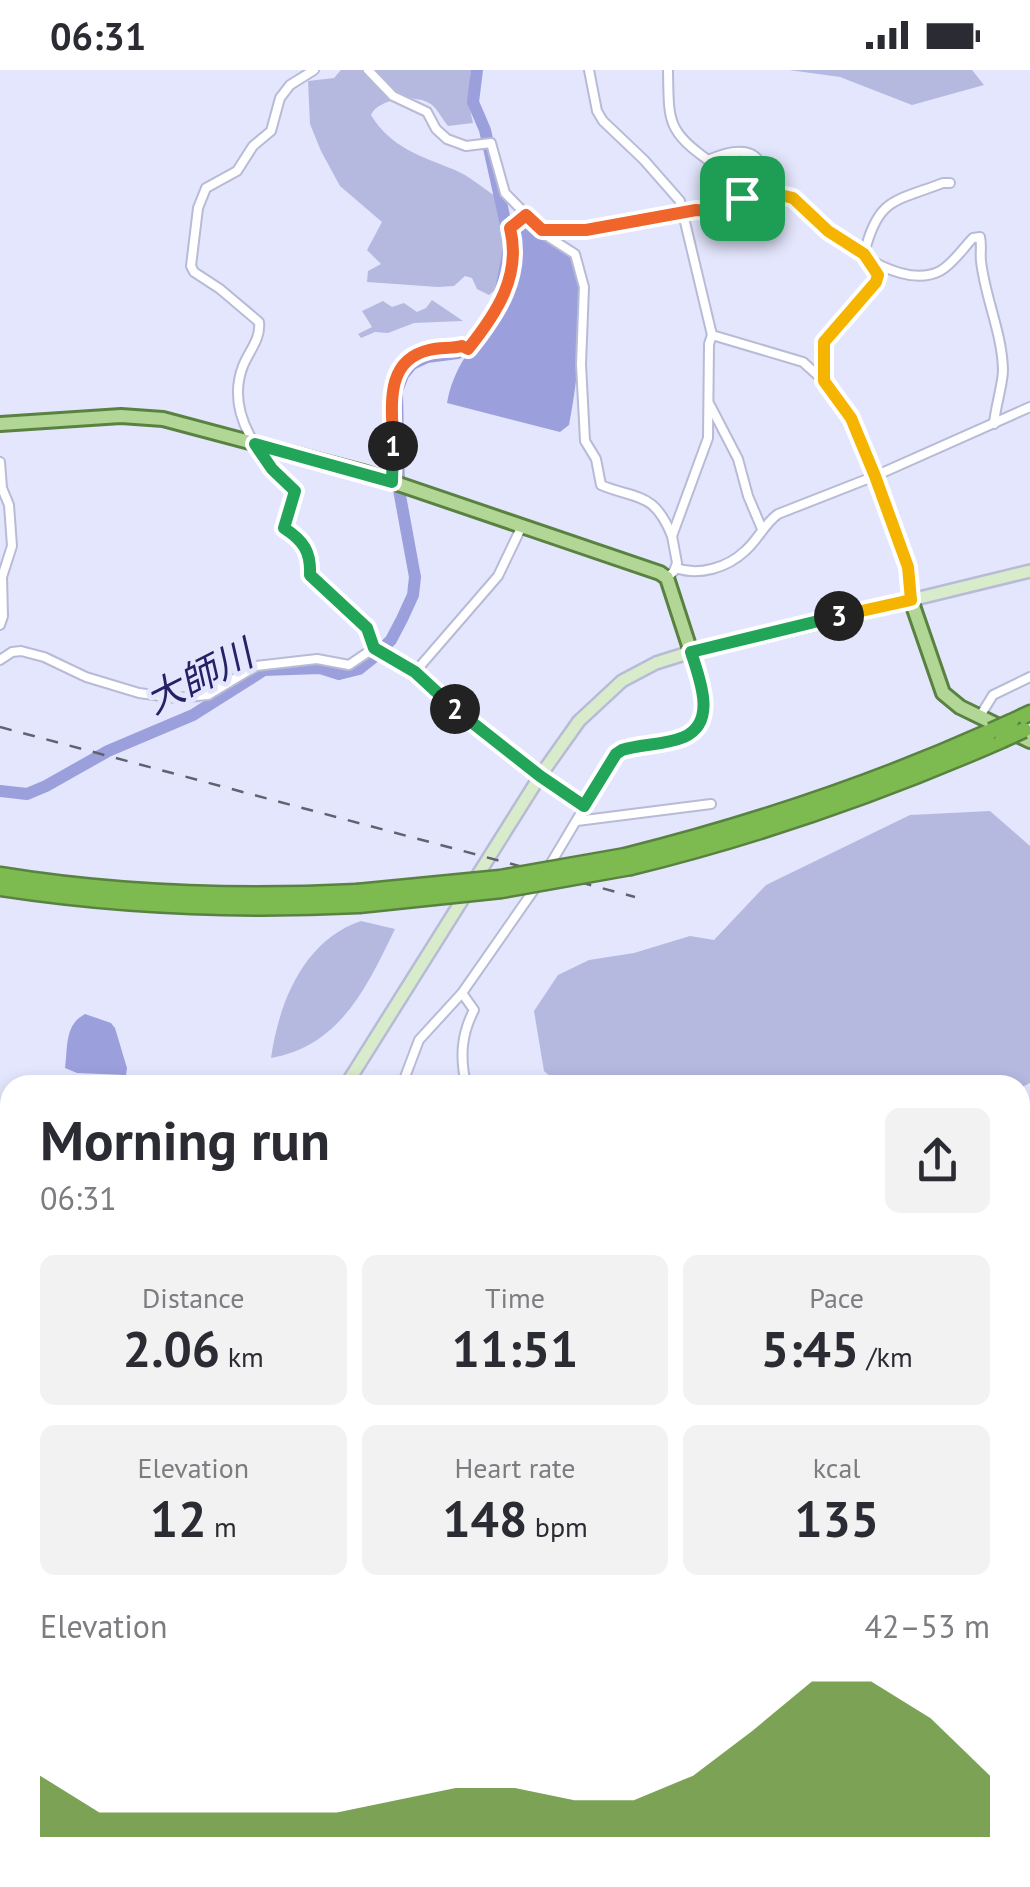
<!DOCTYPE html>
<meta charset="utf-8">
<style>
body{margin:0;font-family:"PT Sans","Noto Sans JP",sans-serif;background:#f2f2f3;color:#2b2b33;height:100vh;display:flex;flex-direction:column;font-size:38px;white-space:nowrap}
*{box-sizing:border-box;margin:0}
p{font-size:32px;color:#7c7c81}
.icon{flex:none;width:55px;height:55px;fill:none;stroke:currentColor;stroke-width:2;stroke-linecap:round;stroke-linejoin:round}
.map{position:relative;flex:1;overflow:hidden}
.sheet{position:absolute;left:0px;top:1005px;width:1030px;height:812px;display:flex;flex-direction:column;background:#fff;border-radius:30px 30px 0 0;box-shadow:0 5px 15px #0003}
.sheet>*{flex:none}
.pin{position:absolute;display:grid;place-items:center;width:85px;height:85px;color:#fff;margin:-42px;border-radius:20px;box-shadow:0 5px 15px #0006}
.km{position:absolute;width:50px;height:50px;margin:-25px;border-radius:50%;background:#222;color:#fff;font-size:28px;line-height:50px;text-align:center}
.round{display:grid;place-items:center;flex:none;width:105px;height:105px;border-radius:15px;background:#f2f2f3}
.head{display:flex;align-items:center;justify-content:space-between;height:170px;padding:0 40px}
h1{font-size:55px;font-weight:700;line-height:75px}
.stats{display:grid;grid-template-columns:repeat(3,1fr);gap:15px;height:170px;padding:10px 40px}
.stats div{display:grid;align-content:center;border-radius:15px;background:#f2f2f3;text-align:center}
.stats b{font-size:50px;font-weight:700}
.stats small{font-size:28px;font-weight:400}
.stats p{font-size:28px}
.chart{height:280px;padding:20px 40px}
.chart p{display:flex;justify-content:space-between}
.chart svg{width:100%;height:180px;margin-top:10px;fill:#467c10;opacity:.7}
.status{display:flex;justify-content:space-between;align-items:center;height:70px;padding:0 50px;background:#fff;direction:ltr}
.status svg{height:28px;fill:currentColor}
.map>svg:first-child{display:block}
</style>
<div class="status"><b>06:31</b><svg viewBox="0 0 49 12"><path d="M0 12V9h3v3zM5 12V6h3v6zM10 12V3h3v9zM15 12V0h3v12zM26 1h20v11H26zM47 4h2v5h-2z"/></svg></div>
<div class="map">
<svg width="1030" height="1817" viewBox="0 0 1030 1817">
<rect width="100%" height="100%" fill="#e4e6fd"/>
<g fill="#b5b9e0">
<path d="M341,0h130l-2,34 4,19 -25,3c-5,-6 -10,-16 -16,-21 -14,-12 -54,-7 -61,10 20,33 50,41 84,55 14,6 27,17 40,26l11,46 -5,43 -12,10 -12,-6 -5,-11 -7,-2 -11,10 -16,1 -71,-5 1,-11 13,-7 -14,-14 15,-28 -42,-36 -19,-35 -11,-27 -2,-43 26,-3z"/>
<polygon points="789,0 972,0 984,15 912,35 840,7"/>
<polygon points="432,230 463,251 414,253 388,263 375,262 361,268 358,264 372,257 362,241 383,231 392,237 404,233 417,242 426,238"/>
<polygon points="990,741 1030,776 1030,1013 1020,1018 1020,1015 560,1015 544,1001 534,941 558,905 589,890 634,883 690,866 714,870 766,815 910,745"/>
<path d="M361,851l34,8c-28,58 -55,117 -124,129 8,-56 33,-118 90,-137z"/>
<polygon points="1030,1284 1030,1817 897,1817 898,1808 1020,1808 1020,1286"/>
</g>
<g fill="#9ba0dd">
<path d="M525,148c14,11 39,24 48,38 18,28 3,135 -4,169l-9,7 -113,-29c12,-71 81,-88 66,-174z"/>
<path d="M85,944l26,9 4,5 12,40 -1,7 -49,-2 -12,-5c3,-20 -1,-43 20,-54z"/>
</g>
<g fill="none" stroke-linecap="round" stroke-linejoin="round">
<g stroke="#9ba0dd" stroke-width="12">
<polyline points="477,0 473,32 485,60 510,173 500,226"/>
<polyline points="0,721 27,724 46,716 108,681 193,645 264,600 320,598 339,604 359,599 374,587 391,570 402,549 413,525 415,507 399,420 397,321 403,305 412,294 427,287 458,283 473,267"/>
</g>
<defs>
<g id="street">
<path d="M314,0l-24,15 -10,13 -9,33 -18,15 -16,25 -31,17 -8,20 -7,58 3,6 26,17 39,33c2,17 -10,29 -16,44 -19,49 19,93 52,125l-11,37c19,13 27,24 26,47l57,53 7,20 41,24 36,34 89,70 44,30"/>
<path d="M368,0l25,26 34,16 9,17 11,10 19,7 25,-3 14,50 42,43 28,18 9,33 -3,77 4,77 11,18 5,26c36,15 53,6 71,51"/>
<polyline points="589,0 597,41 603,51 644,90 680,131 712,265 709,274 708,368 672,466 677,493 674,501 667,508"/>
<path d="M668,0c1,50 -2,60 40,90 41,-17 54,-9 64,33l-25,3 -26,16 -25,-2 -13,4"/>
<path d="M772,123c25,5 37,22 56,38 27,21 77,58 112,40 13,-7 23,-23 33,-33l7,-1c2,8 0,16 1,24 4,37 21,71 22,109 0,14 -8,38 -9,54"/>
<polyline points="541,160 586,160 682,142"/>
<polyline points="712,265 803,292 824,311 851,349 903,480 911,530"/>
<path d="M824,311v-39l54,-63 -14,-25c14,-56 29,-52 79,-71h7"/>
<polyline points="710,335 738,389 748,426 762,459"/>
<polyline points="0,392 2,418 9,435 12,476 2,507 3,546 0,555"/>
<path d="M393,412c0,-40 -15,-112 30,-130 12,-5 26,-3 39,-6l5,3c28,-34 56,-74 42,-121l17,-13"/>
<path d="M676,498c23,8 51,0 69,-17 13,-11 19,-27 33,-37l97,-38 155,-69"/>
<polyline points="0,590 12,582 21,581 44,587 86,607 139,623 176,628 208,625 256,596 317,589 349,595 374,578"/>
<polyline points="415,602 498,506 521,458"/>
<polyline points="980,646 993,625 1030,607"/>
<polyline points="577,751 711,734"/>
<polyline points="548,798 616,684 637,675 682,668 700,653 704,641 701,615 691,582"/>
<path d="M462,923l12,17c-13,25 -14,47 -8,75"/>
<polyline points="402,1015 419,970 462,923 538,814"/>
<polyline points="1020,1057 1030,1054"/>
<polyline points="1020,1133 1030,1131"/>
<polyline points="1020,1178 1030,1176"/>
<polyline points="1020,1222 1025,1248 1030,1248"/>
<polyline points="0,1781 10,1781"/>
<polyline points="594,1808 598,1817"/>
<polyline points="137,1817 140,1808"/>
<polyline points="667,1817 668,1808"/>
</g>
<g id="secondary">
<polyline points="911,530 1030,501"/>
<polyline points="346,1015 540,706 579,651 622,611 656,593 691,582"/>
<polyline points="0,1323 10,1305"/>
<polyline points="849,1817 852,1808"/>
</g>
<polyline id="primary" points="0,354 121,346 163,349 366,403 660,503 667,508 691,582 911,530 943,623 960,637 1030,671"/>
<g id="highway">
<polyline points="1011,652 1030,643"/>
<path d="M625,786c128,-32 245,-71 366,-125"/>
<path d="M631,797c131,-32 248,-73 371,-127"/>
<path d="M0,805c117,19 239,23 357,17"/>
<path d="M0,818c118,18 240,23 359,17"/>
</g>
</defs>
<use href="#street" stroke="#b8bbd6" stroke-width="12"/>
<use href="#secondary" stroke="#b8bbd6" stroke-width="16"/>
<use href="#primary" stroke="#598240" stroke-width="18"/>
<use href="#highway" stroke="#598240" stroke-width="19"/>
<use href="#street" stroke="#fff" stroke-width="8"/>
<use href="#secondary" stroke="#d8ebca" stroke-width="11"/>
<use href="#primary" stroke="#b1d696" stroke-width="12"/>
<use href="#highway" stroke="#7dbb50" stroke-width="14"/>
<polyline stroke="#606270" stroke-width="2.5" stroke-dasharray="12 12" stroke-linecap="butt" points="0,657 635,827"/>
<defs>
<g id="highway-bridge">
<polyline points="991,661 1011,652"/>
<polyline points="1002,670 1024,660"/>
<polyline points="357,822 500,808 625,786"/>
<polyline points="359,835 502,820 631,797"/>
</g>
</defs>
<use href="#highway-bridge" stroke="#598240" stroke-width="19" stroke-linecap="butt"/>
<use href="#highway-bridge" stroke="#7dbb50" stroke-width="14"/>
</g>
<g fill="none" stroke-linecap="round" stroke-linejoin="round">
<defs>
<path id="split-1" d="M393,376c0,-35 -11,-85 36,-96 11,-3 22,-1 33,-4l6,3c28,-35 54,-73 42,-121l16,-13 16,15h44l110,-20 25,2 21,-14"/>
<path id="split-2" d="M393,376l-1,36 -137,-38 17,25 23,22 -11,37c20,13 27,24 26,47l57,53 7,20 41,24 40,37"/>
<path id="split-3" d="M455,639l85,67 44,30 32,-52 6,-4c19,-6 43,-5 62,-13 34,-15 15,-59 7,-85l148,-36"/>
<polyline id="split-4" points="742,128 772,123 793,128 828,161 864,184 878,205 876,212 824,272 824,311 851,348 875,406 908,497 911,530 839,546"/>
</defs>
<use href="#split-1" stroke="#fff" stroke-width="20"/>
<use href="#split-2" stroke="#fff" stroke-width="20"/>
<use href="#split-3" stroke="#fff" stroke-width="20"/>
<use href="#split-4" stroke="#fff" stroke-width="20"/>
<use href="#split-1" stroke="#f0652b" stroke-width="12"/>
<use href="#split-2" stroke="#22a559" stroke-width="12"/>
<use href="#split-3" stroke="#22a559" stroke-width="12"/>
<use href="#split-4" stroke="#f5b400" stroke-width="12"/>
</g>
<g text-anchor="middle" stroke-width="10" stroke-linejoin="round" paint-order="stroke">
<g font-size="38" font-style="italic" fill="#262167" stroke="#e4e6fd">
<text transform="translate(199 607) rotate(-27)" y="13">大師川</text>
</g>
</g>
</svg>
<div class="pin" style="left:742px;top:128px;background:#1e9e55"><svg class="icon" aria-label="arrive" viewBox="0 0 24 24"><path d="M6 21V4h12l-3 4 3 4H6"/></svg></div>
<b class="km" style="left:393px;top:376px">1</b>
<b class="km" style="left:455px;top:639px">2</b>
<b class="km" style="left:839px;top:546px">3</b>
<section class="sheet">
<div class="head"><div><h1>Morning run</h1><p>06:31</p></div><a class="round"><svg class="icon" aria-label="share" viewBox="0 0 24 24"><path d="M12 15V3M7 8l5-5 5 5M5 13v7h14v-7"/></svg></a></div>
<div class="stats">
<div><p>Distance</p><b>2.06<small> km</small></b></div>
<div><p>Time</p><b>11:51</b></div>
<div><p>Pace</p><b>5:45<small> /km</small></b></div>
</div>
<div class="stats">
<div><p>Elevation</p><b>12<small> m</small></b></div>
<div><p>Heart rate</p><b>148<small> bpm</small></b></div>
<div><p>kcal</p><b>135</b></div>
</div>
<div class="chart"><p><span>Elevation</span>42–53 m</p>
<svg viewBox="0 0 160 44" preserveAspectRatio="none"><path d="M0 44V29L10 38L20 38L30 38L40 38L50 38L60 35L70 32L80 32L90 35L100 35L110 29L120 18L130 6L140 6L150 15L160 29V44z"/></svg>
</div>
</section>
</div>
